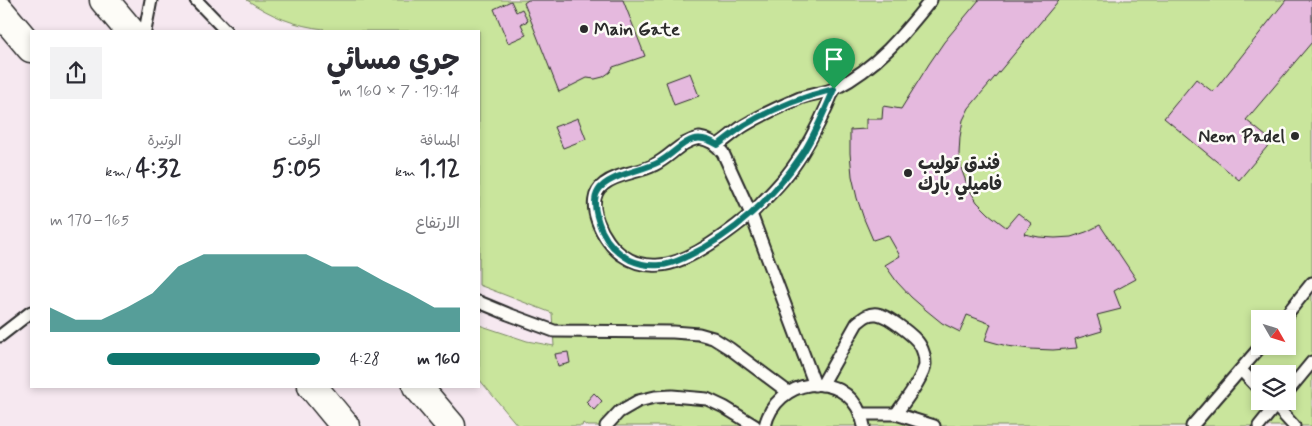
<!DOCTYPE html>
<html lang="ar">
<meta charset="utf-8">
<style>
body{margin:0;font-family:Mynerve,"Playpen Sans Arabic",sans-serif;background:#f2f2f3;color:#2b2b33;direction:rtl;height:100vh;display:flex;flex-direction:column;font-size:19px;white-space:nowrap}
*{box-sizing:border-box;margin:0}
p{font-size:16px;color:#7c7c81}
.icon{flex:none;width:28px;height:28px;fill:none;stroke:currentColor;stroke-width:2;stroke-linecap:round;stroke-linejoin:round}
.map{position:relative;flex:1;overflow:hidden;direction:ltr}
.sheet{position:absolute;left:30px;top:30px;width:450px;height:358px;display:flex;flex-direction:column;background:#fff;border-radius:0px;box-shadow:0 2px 8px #0003;direction:rtl}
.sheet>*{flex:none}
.needle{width:32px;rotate:129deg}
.buttons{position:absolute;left:1251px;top:310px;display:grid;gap:10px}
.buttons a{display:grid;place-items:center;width:45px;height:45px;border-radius:0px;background:#fff;box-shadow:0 2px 8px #0003;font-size:25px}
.pin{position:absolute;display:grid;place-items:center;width:42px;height:42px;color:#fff;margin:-51px -21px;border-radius:50% 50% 50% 0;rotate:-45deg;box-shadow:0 0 5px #0007}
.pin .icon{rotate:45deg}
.round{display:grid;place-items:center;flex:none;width:52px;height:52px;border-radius:0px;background:#f2f2f3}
.headline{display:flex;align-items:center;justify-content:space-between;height:85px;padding:0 20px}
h1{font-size:28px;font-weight:700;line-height:38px}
.figures{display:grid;grid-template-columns:repeat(3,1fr);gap:8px;height:85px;padding:5px 20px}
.figures div{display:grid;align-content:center}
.figures b{font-size:25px;font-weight:700}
.figures small{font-size:14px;font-weight:400}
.figures p{font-size:14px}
.chart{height:140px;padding:10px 20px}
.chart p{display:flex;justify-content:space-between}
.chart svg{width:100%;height:90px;margin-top:5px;fill:#0f766e;opacity:.7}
ul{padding:0 20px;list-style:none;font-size:16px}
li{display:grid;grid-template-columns:80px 60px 1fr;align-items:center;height:38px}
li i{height:12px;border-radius:6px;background:#0f766e}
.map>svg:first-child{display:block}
</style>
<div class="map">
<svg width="1312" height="426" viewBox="0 0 1312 426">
<rect width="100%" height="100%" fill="#f6e8f0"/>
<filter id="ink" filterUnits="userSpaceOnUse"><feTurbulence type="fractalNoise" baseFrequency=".02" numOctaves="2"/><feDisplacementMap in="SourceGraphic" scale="10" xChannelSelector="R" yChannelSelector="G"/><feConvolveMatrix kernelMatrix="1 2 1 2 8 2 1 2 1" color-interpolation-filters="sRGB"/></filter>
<g filter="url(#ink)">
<path fill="#c9e59c" stroke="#7a8864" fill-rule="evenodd" d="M247,0h1065v426h-725l-4,-3 -1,3h-64l-39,-47v-54l48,16 27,5 -2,-33 -73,-28v-254h-157l2,-2c-29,-3 -53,-13 -77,-29zM1260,319h28v27h-28zM1260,374h28v27h-28z"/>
<g fill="#e5b9de" stroke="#2b2b2b">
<polygon points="528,0 623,0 645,56 613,67 610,72 603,77 595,79 587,78 559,92 524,3"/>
<polygon points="979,0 1059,0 969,108 963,120 960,137 959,154 962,171 968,187 977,202 989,214 1002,224 1006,227 1018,213 1032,224 1024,234 1039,237 1055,238 1071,237 1086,232 1100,225 1136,279 1114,291 1121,309 1097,315 1102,331 1075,339 1077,348 1053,350 1030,349 1007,346 985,340 991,324 967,315 960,332 942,323 926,310 911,297 897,282 885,265 900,256 888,235 873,240 864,219 857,198 852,176 850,153 850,130 866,129 866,119 882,119 883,106 901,109 929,64 944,42"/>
<polygon points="1286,0 1312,0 1312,42 1246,120 1272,141 1239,180 1164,118 1196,79 1213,92"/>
<polygon points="511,1 516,12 522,9 528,21 521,24 526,35 508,43 494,9"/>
<polygon points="690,73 699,96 674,105 666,82"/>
<polygon points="578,118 586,139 563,148 554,127"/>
<polygon points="568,352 570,363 558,366 555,354"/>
<polygon points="594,393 602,401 594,410 586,402"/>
</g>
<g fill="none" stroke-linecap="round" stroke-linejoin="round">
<defs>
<g id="lane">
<polyline points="196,0 226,31"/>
<polyline points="145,31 151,0"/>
<path d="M699,138c11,2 17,6 24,15l28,61c-22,18 -64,50 -92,51 -13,1 -26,-2 -37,-10 -18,-12 -41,-54 -18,-71 14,-11 35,-11 50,-19 18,-9 25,-23 45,-27z"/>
<path d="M718,145c9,-6 17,-14 27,-20 18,-11 36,-19 55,-27 12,-4 25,-5 36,-10 42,-22 66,-52 95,-88"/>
<polyline points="479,302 508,314 554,331 673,332 699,334 713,338 729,348 788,392"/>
<polyline points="1283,319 1312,283"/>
<polyline points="0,336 31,312"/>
<polyline points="1241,370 1260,390"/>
<path d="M815,385l-64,-171c18,-19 37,-37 50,-59 13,-21 24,-43 33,-66"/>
<path d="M822,385l35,-62c6,-5 11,-10 20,-9 10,1 38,22 43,31 3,5 5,13 5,19 -1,13 -21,38 -29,50"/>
<polyline points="1288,391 1312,362"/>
<polyline points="1271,401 1294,426"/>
<polyline points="860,414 896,414 934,426"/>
<polyline points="606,426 619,412 638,401 655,397 672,396 707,399 724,407 755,426"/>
<path d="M765,426c11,-48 77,-58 96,-11 1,3 2,7 3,11"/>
<polyline points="1192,426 1261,346"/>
<polyline points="1259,426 1279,401"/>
</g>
<g id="primary">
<polyline points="104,0 130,31"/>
<polyline points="0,11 31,48"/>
<polyline points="312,386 345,426"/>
<polyline points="417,386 451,426"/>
</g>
</defs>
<use href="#lane" stroke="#2b2b2b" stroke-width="15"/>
<use href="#primary" stroke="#2b2b2b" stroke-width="31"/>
<use href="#lane" stroke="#fdfcf7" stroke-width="11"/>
<use href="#primary" stroke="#fdfcf7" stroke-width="28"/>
</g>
</g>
<g fill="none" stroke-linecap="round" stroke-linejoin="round" filter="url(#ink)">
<defs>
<path id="route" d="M834,89c-10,23 -19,46 -33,67 -28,42 -68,79 -113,100 -9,4 -18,9 -28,9 -10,1 -21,-1 -30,-5 -12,-7 -22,-16 -28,-29 -5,-12 -11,-29 -4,-40 9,-16 45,-20 61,-29 22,-12 31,-35 59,-17 9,-7 18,-14 27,-20 30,-18 57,-28 89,-36z"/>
</defs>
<use href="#route" stroke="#fff" stroke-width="10"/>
<use href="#route" stroke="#0f766e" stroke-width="6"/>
</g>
<g fill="#2b2b2b" stroke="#fdfcf7" stroke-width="2">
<circle cx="584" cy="29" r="5"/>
<circle cx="1295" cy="136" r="5"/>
<circle cx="908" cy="173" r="5"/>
</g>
<g text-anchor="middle" stroke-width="5" stroke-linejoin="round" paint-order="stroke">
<g font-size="18" font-weight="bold" fill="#2b2b2b" stroke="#fdfcf7" text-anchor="start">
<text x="594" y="35">Main Gate</text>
<text x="1285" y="142" text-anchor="end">Neon Padel</text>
<text x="918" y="169">فندق توليب<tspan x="918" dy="21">فاميلي بارك</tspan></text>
</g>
</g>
</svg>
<div class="buttons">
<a><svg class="needle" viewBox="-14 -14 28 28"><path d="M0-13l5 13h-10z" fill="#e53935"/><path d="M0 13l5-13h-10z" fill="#7c7c81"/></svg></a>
<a><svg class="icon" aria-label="layers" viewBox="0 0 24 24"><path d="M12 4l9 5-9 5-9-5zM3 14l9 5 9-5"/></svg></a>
</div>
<div class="pin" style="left:834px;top:89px;background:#1e9e55"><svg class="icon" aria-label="arrive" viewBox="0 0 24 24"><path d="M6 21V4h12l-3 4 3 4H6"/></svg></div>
<section class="sheet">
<div class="headline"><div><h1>جري مسائي</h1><p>19:14 · 7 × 160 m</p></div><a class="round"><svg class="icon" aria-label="share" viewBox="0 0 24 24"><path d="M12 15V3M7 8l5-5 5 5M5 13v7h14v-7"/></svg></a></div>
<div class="figures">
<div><p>المسافة</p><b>1.12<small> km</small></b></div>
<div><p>الوقت</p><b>5:05</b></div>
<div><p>الوتيرة</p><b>4:32<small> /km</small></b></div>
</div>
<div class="chart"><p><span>الارتفاع</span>165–170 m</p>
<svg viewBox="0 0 160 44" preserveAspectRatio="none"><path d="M0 44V32L10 38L20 38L30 32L40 25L50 12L60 6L70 6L80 6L90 6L100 6L110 12L120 12L130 19L140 25L150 32L160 32V44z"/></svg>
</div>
<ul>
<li><b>160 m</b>4:28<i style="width:79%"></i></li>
</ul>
</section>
</div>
